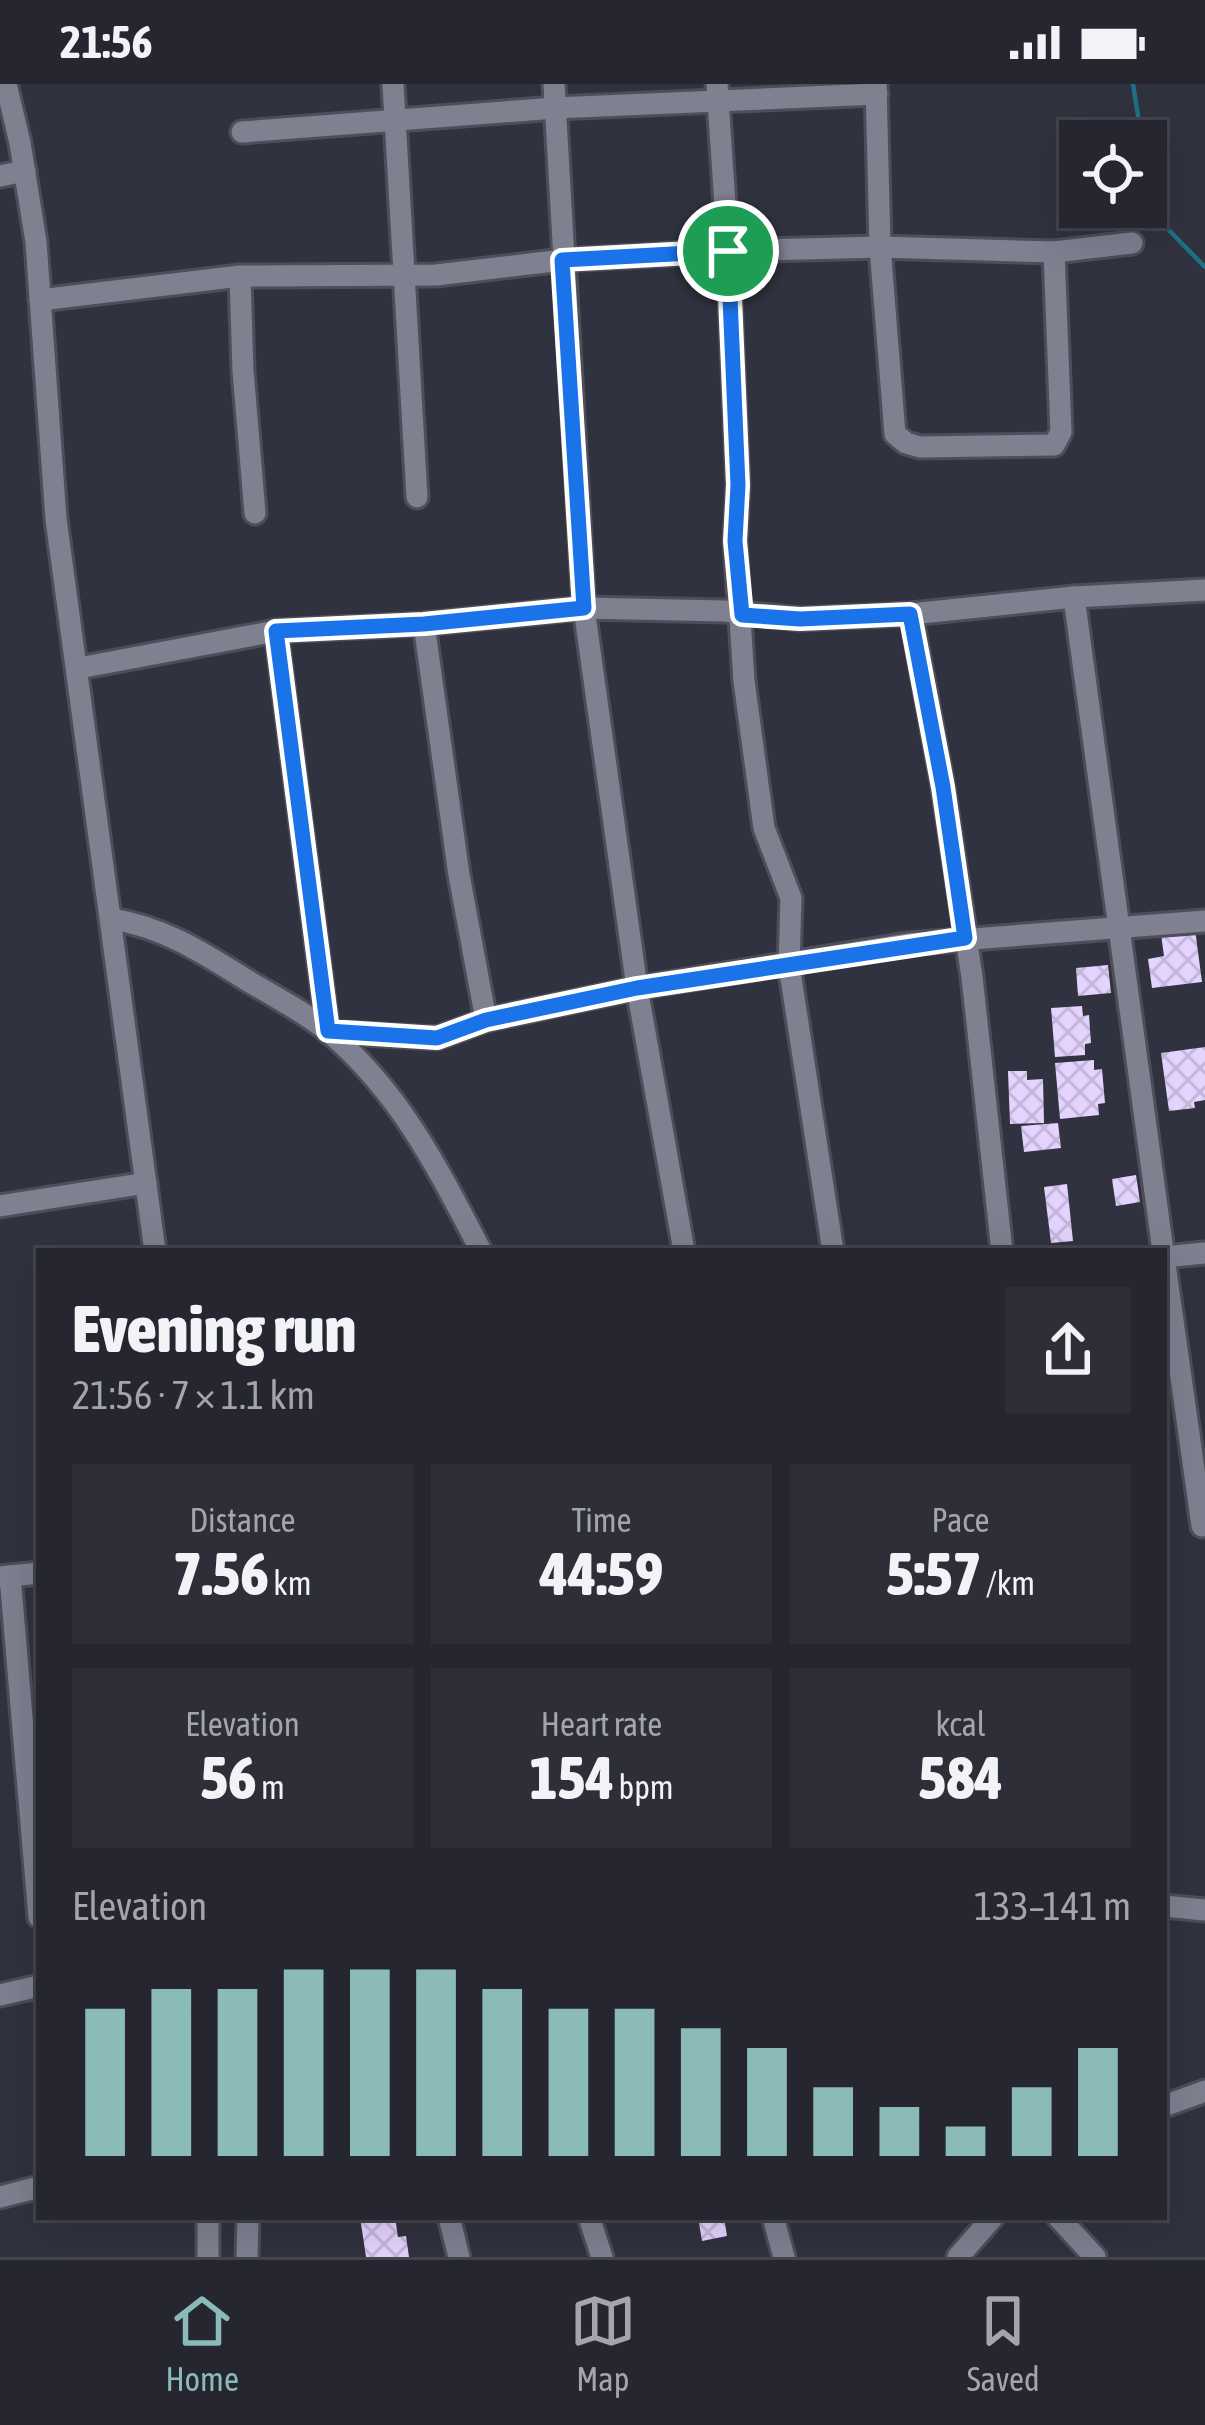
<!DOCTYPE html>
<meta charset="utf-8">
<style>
body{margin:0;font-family:"Asap Condensed",sans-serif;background:#2d2e37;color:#f1f3f6;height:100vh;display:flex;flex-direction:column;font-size:45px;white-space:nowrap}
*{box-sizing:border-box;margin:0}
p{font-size:39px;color:#a3a5aa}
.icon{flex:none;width:66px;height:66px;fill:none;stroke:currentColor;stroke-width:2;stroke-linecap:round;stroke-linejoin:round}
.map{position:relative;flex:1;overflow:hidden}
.panel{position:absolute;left:36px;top:1164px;width:1131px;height:972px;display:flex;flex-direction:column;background:#25262f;border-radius:0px;box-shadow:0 12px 48px #0002,0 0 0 3px #42434b}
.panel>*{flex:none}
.tools{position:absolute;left:1059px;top:36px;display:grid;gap:24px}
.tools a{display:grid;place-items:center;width:108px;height:108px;border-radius:0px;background:#25262f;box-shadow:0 12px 48px #0002,0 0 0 3px #42434b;font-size:60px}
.pin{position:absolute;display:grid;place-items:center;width:102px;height:102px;color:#fff;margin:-51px;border:6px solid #fff;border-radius:50%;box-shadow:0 3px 12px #0007}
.round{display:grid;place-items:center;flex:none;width:126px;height:126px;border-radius:0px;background:#2d2e37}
.headline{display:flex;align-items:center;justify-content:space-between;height:204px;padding:0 36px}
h1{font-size:66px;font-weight:800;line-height:90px}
.metrics{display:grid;grid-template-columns:repeat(3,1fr);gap:18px;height:204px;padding:12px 36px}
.metrics div{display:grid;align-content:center;border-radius:0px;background:#2d2e37;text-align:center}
.metrics b{font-size:60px;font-weight:800}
.metrics small{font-size:33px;font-weight:400}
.metrics p{font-size:33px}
.chart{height:336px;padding:24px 36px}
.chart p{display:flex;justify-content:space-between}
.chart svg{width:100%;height:216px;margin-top:12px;stroke:#8bbbb9;stroke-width:6}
.status{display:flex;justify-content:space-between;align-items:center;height:84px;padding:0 60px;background:#25262f;direction:ltr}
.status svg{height:33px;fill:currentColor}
.dock{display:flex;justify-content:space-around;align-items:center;height:168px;border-top:3px solid #42434b;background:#25262f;font-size:33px;color:#a3a5aa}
.dock a{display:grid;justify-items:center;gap:6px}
.dock .active{color:#8bbbb9}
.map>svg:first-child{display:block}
</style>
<div class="status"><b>21:56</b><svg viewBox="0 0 49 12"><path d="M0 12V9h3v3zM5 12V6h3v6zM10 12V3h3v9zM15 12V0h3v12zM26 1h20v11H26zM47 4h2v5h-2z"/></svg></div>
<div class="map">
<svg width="1205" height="2173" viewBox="0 0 1205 2173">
<defs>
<pattern id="building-cross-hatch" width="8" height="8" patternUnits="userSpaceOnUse" patternTransform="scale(3)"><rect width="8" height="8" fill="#e4d3ff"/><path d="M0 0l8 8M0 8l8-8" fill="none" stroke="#c3b6d9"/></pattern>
</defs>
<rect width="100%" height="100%" fill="#31323f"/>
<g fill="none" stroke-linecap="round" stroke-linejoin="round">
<g stroke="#1e7086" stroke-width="4.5">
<polyline points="1133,0 1142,57"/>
<polyline points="1146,82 1155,132 1205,183"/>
</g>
</g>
<g fill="url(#building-cross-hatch)">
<polygon points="1195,845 1202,898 1152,904 1148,875 1164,872 1161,850"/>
<polygon points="1108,881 1111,909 1078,912 1076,884"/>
<polygon points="1082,922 1083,932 1089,931 1091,959 1085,960 1085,971 1055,973 1051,924"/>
<polygon points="1205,963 1205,1016 1194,1018 1195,1024 1169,1027 1161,969"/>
<polygon points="1094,976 1094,986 1102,985 1105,1019 1098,1020 1099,1031 1060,1035 1055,979"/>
<polygon points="1008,987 1027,987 1027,996 1043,995 1044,1039 1010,1040"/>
<polygon points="1058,1039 1061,1064 1024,1068 1021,1042"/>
<polygon points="1136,1091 1140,1118 1116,1122 1112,1095"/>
<polygon points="1067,1100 1073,1157 1051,1159 1044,1103"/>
<polygon points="360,2133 395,2133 398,2153 406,2152 409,2173 366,2173"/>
<polygon points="698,2133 724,2133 727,2152 702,2157"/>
</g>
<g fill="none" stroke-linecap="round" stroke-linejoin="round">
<defs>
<g id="minor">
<polyline points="6,0 20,59 36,158 56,435 155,1167"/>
<polyline points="393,0 417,413"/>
<polyline points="554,0 584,524 637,904 684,1167"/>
<polyline points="717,0 728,167 738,401 735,457 744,597 764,744 791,814 789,881 833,1167"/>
<polyline points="876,0 880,163 895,350 906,359 920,363 1054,361 1061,348 1054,168"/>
<polyline points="242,48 555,24 877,10"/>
<polyline points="0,92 25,87"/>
<polyline points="240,192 243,287 255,429"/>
<polyline points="40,216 240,192 436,191 563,176 728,167 880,163 1054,168 1132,159"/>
<polyline points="1074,513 1163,1167"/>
<polyline points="911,530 943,703 972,893 1002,1167"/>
<polyline points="424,540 459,791 486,936"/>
<polyline points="276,547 328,948 437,954 486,936 637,904 907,860 1205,837"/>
<polyline points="79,584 276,547 424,540 584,524 724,527 800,535 911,530 1074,513 1205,506"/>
<path d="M112,835c51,8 90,33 133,60 28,17 60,33 85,54 72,62 108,136 151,218"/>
<polyline points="0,1122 146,1099"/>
<polyline points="1164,1173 1202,1442"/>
<polyline points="1164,1173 1205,1169"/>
<polyline points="10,1492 39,1833"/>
<polyline points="0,1493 39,1489"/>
<polyline points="1164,1822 1205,1826"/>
<polyline points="0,1911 39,1902"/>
<polyline points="1164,2022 1205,2007"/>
<polyline points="0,2113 39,2103"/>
<polyline points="449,2133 459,2173"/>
<polyline points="589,2133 602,2173"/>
<polyline points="773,2133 784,2173"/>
<polyline points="1058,2133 1095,2173"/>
<polyline points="208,2173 208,2133"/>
<polyline points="247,2173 248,2133"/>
<polyline points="958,2173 993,2133"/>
</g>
</defs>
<use href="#minor" stroke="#4e4e59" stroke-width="27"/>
<use href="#minor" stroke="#7f8090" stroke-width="21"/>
</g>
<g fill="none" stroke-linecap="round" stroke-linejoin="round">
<defs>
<polygon id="route" points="728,167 738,401 735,457 742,531 800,535 910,530 943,703 965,854 637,904 486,936 437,954 328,947 276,547 424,540 584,524 562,176"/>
</defs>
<use href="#route" stroke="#fff" stroke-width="24"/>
<use href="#route" stroke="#1a73e8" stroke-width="15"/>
</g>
</svg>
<div class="tools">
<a><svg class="icon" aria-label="locate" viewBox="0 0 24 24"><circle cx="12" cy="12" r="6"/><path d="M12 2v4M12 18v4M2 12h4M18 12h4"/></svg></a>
</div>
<div class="pin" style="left:728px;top:167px;background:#1e9e55"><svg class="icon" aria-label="arrive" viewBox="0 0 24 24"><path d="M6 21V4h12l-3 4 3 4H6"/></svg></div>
<section class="panel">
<div class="headline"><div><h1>Evening run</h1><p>21:56 · 7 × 1.1 km</p></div><a class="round"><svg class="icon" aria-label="share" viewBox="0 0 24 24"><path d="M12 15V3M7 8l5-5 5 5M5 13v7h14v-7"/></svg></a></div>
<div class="metrics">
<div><p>Distance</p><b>7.56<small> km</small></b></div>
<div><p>Time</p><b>44:59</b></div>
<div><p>Pace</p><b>5:57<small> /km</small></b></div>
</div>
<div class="metrics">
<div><p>Elevation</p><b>56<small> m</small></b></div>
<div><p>Heart rate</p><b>154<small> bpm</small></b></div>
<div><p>kcal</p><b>584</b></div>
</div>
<div class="chart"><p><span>Elevation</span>133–141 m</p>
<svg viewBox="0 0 160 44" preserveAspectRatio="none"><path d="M5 44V14M15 44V10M25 44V10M35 44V6M45 44V6M55 44V6M65 44V10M75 44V14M85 44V14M95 44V18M105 44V22M115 44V30M125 44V34M135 44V38M145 44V30M155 44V22"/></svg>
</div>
</section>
</div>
<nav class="dock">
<a class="active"><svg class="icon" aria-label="home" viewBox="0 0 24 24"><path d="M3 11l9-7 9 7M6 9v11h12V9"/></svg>Home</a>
<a><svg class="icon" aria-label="map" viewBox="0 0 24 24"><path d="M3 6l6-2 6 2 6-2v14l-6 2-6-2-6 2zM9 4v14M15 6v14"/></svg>Map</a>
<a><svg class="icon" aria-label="saved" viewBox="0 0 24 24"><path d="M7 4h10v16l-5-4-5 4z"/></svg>Saved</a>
</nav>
